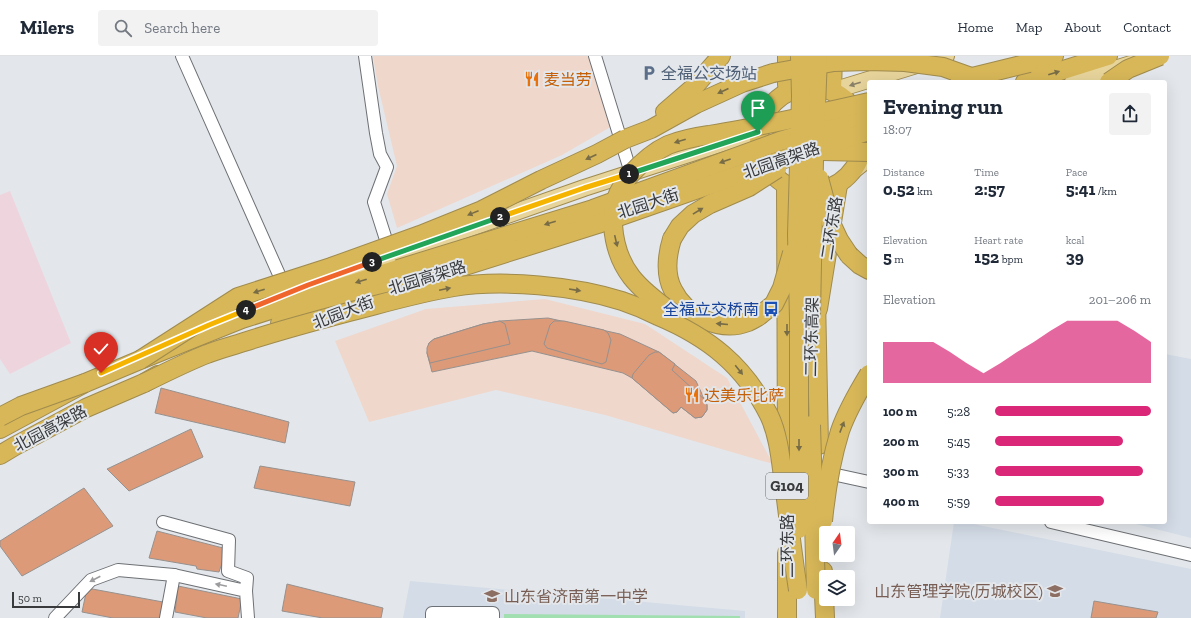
<!DOCTYPE html>
<meta charset="utf-8">
<style>
body{margin:0;font-family:"Zilla Slab","Noto Sans SC",serif;background:#f2f2f3;color:#1f2937;height:100vh;display:flex;flex-direction:column;font-size:15px;white-space:nowrap}
*{box-sizing:border-box;margin:0}
p{font-size:13px;color:#747a83}
.icon{flex:none;width:22px;height:22px;fill:none;stroke:currentColor;stroke-width:2;stroke-linecap:round;stroke-linejoin:round}
.map{position:relative;flex:1;overflow:hidden}
.details{position:absolute;left:867px;top:24px;width:300px;height:444px;display:flex;flex-direction:column;background:#fff;border-radius:4px;box-shadow:0 4px 16px #0002}
.details>*{flex:none}
.needle{width:26px;rotate:14deg}
.controls{position:absolute;left:819px;top:470px;display:grid;gap:8px}
.controls a{display:grid;place-items:center;width:36px;height:36px;border-radius:4px;background:#fff;box-shadow:0 4px 16px #0002;font-size:20px}
.scale{position:absolute;left:12px;bottom:10px;width:68px;box-sizing:border-box;padding-left:4px;border:2px solid #393a3c;border-top:0;font-size:11px;line-height:14px;white-space:nowrap;color:#393a3c;-webkit-text-stroke:3px #e3e7eb;paint-order:stroke}
.pin{position:absolute;display:grid;place-items:center;width:34px;height:34px;color:#fff;margin:-41px -17px;border-radius:50% 50% 50% 0;rotate:-45deg;box-shadow:0 0 4px #0007}
.pin .icon{rotate:45deg}
.km{position:absolute;width:20px;height:20px;margin:-10px;border-radius:50%;background:#222;color:#fff;font-size:11px;line-height:20px;text-align:center}
.round{display:grid;place-items:center;flex:none;width:42px;height:42px;border-radius:4px;background:#f2f2f3}
.overview{display:flex;align-items:center;justify-content:space-between;height:68px;padding:0 16px}
h1{font-size:22px;font-weight:700;line-height:30px}
.figures{display:grid;grid-template-columns:repeat(3,1fr);gap:6px;height:68px;padding:4px 16px}
.figures div{display:grid;align-content:center}
.figures b{font-size:17px;font-weight:700}
.figures small{font-size:11px;font-weight:400}
.figures p{font-size:11px}
.chart{height:112px;padding:8px 16px}
.chart p{display:flex;justify-content:space-between}
.chart svg{width:100%;height:72px;margin-top:4px;fill:#db2777;opacity:.7}
ul{padding:0 16px;list-style:none;font-size:13px}
li{display:grid;grid-template-columns:64px 48px 1fr;align-items:center;height:30px}
li i{height:10px;border-radius:5px;background:#db2777}
header{display:flex;align-items:center;gap:24px;box-sizing:border-box;height:56px;padding:0 20px;background:#fff;border-bottom:1px solid #e0e1e3}
header strong{font-size:19px}
nav{display:flex;gap:22px;margin-inline-start:auto;font-size:14px}
.search{width:280px;height:36px;background:#f2f2f3;display:flex;align-items:center;gap:10px;box-sizing:border-box;padding:0 14px;border-radius:4px;color:#747a83;font-size:15px}
.map>svg:first-child{display:block}
</style>
<header>
<strong>Milers</strong>
<div class="search"><svg class="icon" aria-label="search" viewBox="0 0 24 24"><circle cx="10" cy="10" r="6"/><path d="M15 15l6 6"/></svg>Search here</div>
<nav><a>Home</a><a>Map</a><a>About</a><a>Contact</a></nav>
</header>
<div class="map">
<svg width="1191" height="562" viewBox="0 0 1191 562">
<rect width="100%" height="100%" fill="#e3e7eb"/>
<g fill="#efd7cc">
<polygon points="373,0 593,0 614,69 562,99 397,172 387,138 397,110 378,30"/>
<polygon points="545,243 645,268 727,322 773,408 605,359 496,334 369,366 335,285 426,253"/>
</g>
<polygon fill="#eed5dd" points="10,135 71,287 10,318 0,303 0,139"/>
<g fill="#d4dce7">
<polygon points="1165,298 1191,303 1191,482 1128,466 1165,466"/>
<polygon points="954,466 964,466 1191,513 1191,562 940,562"/>
<polygon points="410,525 745,555 745,562 403,562"/>
</g>
<polygon fill="#a1dfb0" points="504,558 740,560 740,562 504,562"/>
<g fill="#dc9a78" stroke="#96918f">
<polygon points="548,262 620,278 659,296 696,325 707,349 707,354 702,361 695,362 681,351 677,356 673,357 632,322 623,317 532,295 432,316 427,297 429,287 434,283 483,268 500,265"/>
<polygon points="500,265 505,268 510,288 430,307 427,297 427,292 429,287 434,283 483,268"/>
<polygon points="554,265 564,265 573,267 604,274 608,277 611,284 606,306 602,308 547,292 544,288 550,269"/>
<polygon points="655,296 659,296 675,308 672,314 705,344 707,349 707,354 702,361 695,362 681,351 677,356 673,357 632,322 633,318 649,299"/>
<polygon points="161,332 289,366 285,387 155,357"/>
<polygon points="191,373 203,401 129,435 107,413"/>
<polygon points="260,410 355,426 350,450 254,432"/>
<polygon points="84,432 113,470 22,520 0,490 0,485"/>
<polygon points="157,475 227,493 219,516 197,513 196,510 149,502"/>
<polygon points="287,528 383,552 381,562 323,562 282,555"/>
<polygon points="178,530 242,543 238,562 207,562 175,556"/>
<polygon points="87,532 163,546 160,562 113,562 82,556"/>
<polygon points="1094,545 1158,556 1156,562 1091,562"/>
</g>
<g fill="none" stroke-linecap="round" stroke-linejoin="round">
<defs>
<g id="minor">
<polyline points="182,0 285,232"/>
<polyline points="365,0 376,77 380,98 387,111 374,146 388,190"/>
<polyline points="595,0 631,117"/>
<polyline points="823,416 869,426"/>
<polyline points="163,466 229,484 228,515 247,522 246,535"/>
<polyline points="1051,466 1191,499"/>
<polyline points="55,562 91,524 118,514 174,519 246,535 248,562"/>
<polyline points="166,562 174,519"/>
<polyline points="432,562 432,557 493,557 493,562"/>
</g>
<g id="major">
<polyline points="1073,26 1131,8"/>
<polyline points="832,35 946,0"/>
<polyline points="854,114 869,102"/>
<polyline points="245,254 308,229 584,132 754,77"/>
</g>
<g id="highway">
<polyline points="1029,7 1054,0"/>
<polyline points="1025,26 1108,0"/>
<polyline points="787,29 787,0"/>
<circle cx="811" cy="83" r="52"/>
<polyline points="832,35 833,0"/>
<polyline points="665,56 694,31 721,0"/>
<polyline points="625,83 651,73 696,48 742,27 773,17"/>
<polyline points="786,130 787,409"/>
<path d="M672,183c-5,16 -7,36 1,51 13,26 47,43 75,32 4,-2 8,-4 11,-6"/>
<polyline points="849,199 860,209 869,214"/>
<polyline points="816,241 819,389"/>
<polyline points="818,253 838,129"/>
<polyline points="280,267 403,228"/>
<polyline points="0,373 85,327 140,304 242,263 398,213"/>
<polyline points="0,399 15,390 86,352 144,327 158,319"/>
<polyline points="787,497 787,562"/>
<polyline points="823,515 825,562"/>
</g>
</defs>
<use href="#minor" stroke="#6d7074" stroke-width="14"/>
<use href="#major" stroke="#a08b4e" stroke-width="18"/>
<use href="#highway" stroke="#a08b4e" stroke-width="20"/>
<use href="#minor" stroke="#fff" stroke-width="12"/>
<use href="#major" stroke="#e7d49b" stroke-width="16"/>
<use href="#highway" stroke="#d7b758" stroke-width="18"/>
<defs>
<g id="highway-bridge">
<polyline points="773,17 834,6 868,5 905,6 943,11 971,21"/>
<polyline points="960,24 1029,7"/>
<polyline points="1109,26 1128,13 1160,0"/>
<polyline points="822,95 869,96"/>
<polyline points="819,122 831,167 839,184 849,199"/>
<polyline points="672,183 680,170 693,158 710,148 749,131 777,113"/>
<polyline points="398,213 593,153 780,85 869,59"/>
<polyline points="403,228 449,215 598,168 807,95 869,75"/>
<path d="M674,258c-35,-25 -58,-44 -61,-89 -1,-20 4,-34 17,-50 11,-12 23,-23 38,-30 13,-5 27,-8 41,-10 18,-3 36,-6 54,-10 35,-7 71,-15 106,-23"/>
<polyline points="811,259 814,104 818,0"/>
<polyline points="759,260 774,248 782,232 792,197"/>
<polyline points="140,304 238,241 331,211 420,179 482,154 541,124 597,98 625,83"/>
<path d="M144,327c21,-10 42,-21 63,-29 12,-5 25,-8 37,-12 34,-11 67,-20 101,-29 36,-9 72,-20 109,-26 49,-8 121,-1 168,14 12,4 24,9 36,15 50,21 86,49 111,99 11,23 12,51 16,76 4,33 8,66 13,99"/>
<polyline points="0,361 21,350 85,327"/>
<polyline points="811,369 816,534"/>
<path d="M823,465c3,-30 8,-61 17,-90 7,-20 18,-39 29,-57"/>
<polyline points="799,473 799,263 797,178 801,40 800,0"/>
</g>
</defs>
<use href="#highway-bridge" stroke="#a08b4e" stroke-width="20" stroke-linecap="butt"/>
<use href="#highway-bridge" stroke="#d7b758" stroke-width="18"/>
</g>
<defs><path id="oneway-solid" d="M-6-.8H1V-3.2L6.5 0L1 3.2V.8H-6Z"/></defs>
<g fill="#786c47">
<use href="#oneway-solid" transform="translate(1054 17) rotate(-17)"/>
<use href="#oneway-solid" transform="translate(723 35) rotate(156)"/>
<use href="#oneway-solid" transform="translate(680 85) rotate(163)"/>
<use href="#oneway-solid" transform="translate(591 101) rotate(155)"/>
<use href="#oneway-solid" transform="translate(725 105) rotate(160)"/>
<use href="#oneway-solid" transform="translate(698 155) rotate(-31)"/>
<use href="#oneway-solid" transform="translate(473 157) rotate(158)"/>
<use href="#oneway-solid" transform="translate(550 167) rotate(163)"/>
<use href="#oneway-solid" transform="translate(616 185) rotate(77)"/>
<use href="#oneway-solid" transform="translate(361 225) rotate(162)"/>
<use href="#oneway-solid" transform="translate(445 233) rotate(-12)"/>
<use href="#oneway-solid" transform="translate(575 234) rotate(9)"/>
<use href="#oneway-solid" transform="translate(259 235) rotate(162)"/>
<use href="#oneway-solid" transform="translate(722 268) rotate(-175)"/>
<use href="#oneway-solid" transform="translate(787 274) rotate(90)"/>
<use href="#oneway-solid" transform="translate(739 314) rotate(51)"/>
<use href="#oneway-solid" transform="translate(842 371) rotate(-69)"/>
<use href="#oneway-solid" transform="translate(799 389) rotate(90)"/>
</g>
<use fill="#877f67" href="#oneway-solid" transform="translate(855 28) rotate(163)"/>
<g fill="#9c9c9e">
<use href="#oneway-solid" transform="translate(95 523) rotate(153)"/>
<use href="#oneway-solid" transform="translate(221 529) rotate(-168)"/>
</g>
<g fill="none" stroke-linecap="round" stroke-linejoin="round">
<defs>
<polyline id="split-1" points="629,118 758,76"/>
<polyline id="split-2" points="500,161 584,132 629,118"/>
<polyline id="split-3" points="372,206 500,161"/>
<polyline id="split-4" points="246,254 308,229 372,206"/>
<polyline id="split-5" points="101,317 209,269 246,254"/>
</defs>
<use href="#split-1" stroke="#fff" stroke-width="8"/>
<use href="#split-2" stroke="#fff" stroke-width="8"/>
<use href="#split-3" stroke="#fff" stroke-width="8"/>
<use href="#split-4" stroke="#fff" stroke-width="8"/>
<use href="#split-5" stroke="#fff" stroke-width="8"/>
<use href="#split-1" stroke="#22a559" stroke-width="5"/>
<use href="#split-2" stroke="#f5b400" stroke-width="5"/>
<use href="#split-3" stroke="#22a559" stroke-width="5"/>
<use href="#split-4" stroke="#f0652b" stroke-width="5"/>
<use href="#split-5" stroke="#f5b400" stroke-width="5"/>
</g>
<defs>
<symbol id="parking-bare" viewBox="-9 -9 18 18"><path d="M-3.5-5.5H1a3.5 3.5 0 0 1 0 7H-1V5.5H-3.5ZM-1-3.4V-.6H.8a1.4 1.4 0 0 0 0-2.8Z" fill="#5c6f8a" stroke="#e3e7eb" stroke-width="2.5" paint-order="stroke"/></symbol>
<symbol id="restaurant-bare" viewBox="-9 -9 18 18"><path d="M-5-6h1v4h1v-4h1v4h1v-4h1v5L-1.5 .5V6h-2V.5L-5-1ZM5-6V6H3V1.5H1.5Q1.5-4 5-6Z" fill="#e8710a" stroke="#e3e7eb" stroke-width="2.5" paint-order="stroke"/></symbol>
<symbol id="bus-bare" viewBox="-9 -9 18 18"><path d="M-5-6H5V4H4V6H2V4H-2V6H-4V4H-5ZM-3.5-4V0h7V-4ZM-3.5 1.2v1.5H-2V1.2ZM2 1.2v1.5H3.5V1.2Z" fill="#1a4fb4" stroke="#e3e7eb" stroke-width="2.5" paint-order="stroke"/></symbol>
<symbol id="university-bare" viewBox="-9 -9 18 18"><path d="M0-5L7-2L0 1L-7-2ZM-4 1L0 2.5L4 1V4Q0 6-4 4Z" fill="#8d6e63" stroke="#e3e7eb" stroke-width="2.5" paint-order="stroke"/></symbol>
<symbol id="school-bare" viewBox="-9 -9 18 18"><path d="M0-5L7-2L0 1L-7-2ZM-4 1L0 2.5L4 1V4Q0 6-4 4Z" fill="#8d6e63" stroke="#e3e7eb" stroke-width="2.5" paint-order="stroke"/></symbol>
</defs>
<g fill-rule="evenodd">
<use href="#parking-bare" x="638" y="6" width="22" height="22"/>
<use href="#restaurant-bare" x="521" y="12" width="22" height="22"/>
<use href="#bus-bare" x="760" y="242" width="22" height="22"/>
<use href="#restaurant-bare" x="681" y="328" width="22" height="22"/>
<use href="#university-bare" x="1044" y="524" width="22" height="22"/>
<use href="#school-bare" x="481" y="529" width="22" height="22"/>
</g>
<g text-anchor="middle" stroke-width="4" stroke-linejoin="round" paint-order="stroke">
<rect fill="#e3e7eb" stroke="#6c6e70" stroke-width="1" x="766" y="417" width="42" height="26" rx="3"/>
<g font-size="15" font-weight="bold" fill="#393a3c">
<text x="787" y="435">G104</text>
</g>
<g font-size="16" fill="#4e5e75" stroke="#e3e7eb" text-anchor="start">
<text x="661" y="23">全福公交场站</text>
</g>
<g font-size="16" fill="#c56008" stroke="#e3e7eb" text-anchor="start">
<text x="544" y="29">麦当劳</text>
<text x="704" y="345">达美乐比萨</text>
</g>
<g font-size="16" fill="#393a3c" stroke="#e3e7eb">
<text transform="translate(781 104) rotate(-19)" y="6">北园高架路</text>
<text transform="translate(648 147) rotate(-18)" y="6">北园大街</text>
<text transform="translate(831 172) rotate(-81)" y="6">二环东路</text>
<text transform="translate(427 221) rotate(-17)" y="6">北园高架路</text>
<text transform="translate(343 256) rotate(-21)" y="6">北园大街</text>
<text transform="translate(811 281) rotate(-89)" y="6">二环东高架</text>
<text transform="translate(50 372) rotate(-28)" y="6">北园高架路</text>
<text transform="translate(787 490) rotate(-90)" y="6">二环东路</text>
</g>
<g font-size="16" fill="#164399" stroke="#e3e7eb" text-anchor="end">
<text x="759" y="259">全福立交桥南</text>
</g>
<g font-size="16" fill="#785e54" stroke="#e3e7eb" text-anchor="end">
<text x="1043" y="541">山东管理学院(历城校区)</text>
<text x="504" y="546" text-anchor="start">山东省济南第一中学</text>
</g>
</g>
</svg>
<div class="controls">
<a><svg class="needle" viewBox="-14 -14 28 28"><path d="M0-13l5 13h-10z" fill="#e53935"/><path d="M0 13l5-13h-10z" fill="#747a83"/></svg></a>
<a><svg class="icon" aria-label="layers" viewBox="0 0 24 24"><path d="M12 4l9 5-9 5-9-5zM3 14l9 5 9-5"/></svg></a>
</div>
<div class="scale">50 m</div>
<div class="pin" style="left:758px;top:76px;background:#1e9e55"><svg class="icon" aria-label="arrive" viewBox="0 0 24 24"><path d="M6 21V4h12l-3 4 3 4H6"/></svg></div>
<div class="pin" style="left:101px;top:317px;background:#d93025"><svg class="icon" aria-label="check" viewBox="0 0 24 24"><path d="M5 12l5 5 9-10"/></svg></div>
<b class="km" style="left:629px;top:118px">1</b>
<b class="km" style="left:500px;top:161px">2</b>
<b class="km" style="left:372px;top:206px">3</b>
<b class="km" style="left:246px;top:254px">4</b>
<section class="details">
<div class="overview"><div><h1>Evening run</h1><p>18:07</p></div><a class="round"><svg class="icon" aria-label="share" viewBox="0 0 24 24"><path d="M12 15V3M7 8l5-5 5 5M5 13v7h14v-7"/></svg></a></div>
<div class="figures">
<div><p>Distance</p><b>0.52<small> km</small></b></div>
<div><p>Time</p><b>2:57</b></div>
<div><p>Pace</p><b>5:41<small> /km</small></b></div>
</div>
<div class="figures">
<div><p>Elevation</p><b>5<small> m</small></b></div>
<div><p>Heart rate</p><b>152<small> bpm</small></b></div>
<div><p>kcal</p><b>39</b></div>
</div>
<div class="chart"><p><span>Elevation</span>201–206 m</p>
<svg viewBox="0 0 160 44" preserveAspectRatio="none"><path d="M0 44V19L10 19L20 19L30 19L40 25L50 32L60 38L70 32L80 25L90 19L100 12L110 6L120 6L130 6L140 6L150 12L160 19V44z"/></svg>
</div>
<ul>
<li><b>100 m</b>5:28<i style="width:100%"></i></li>
<li><b>200 m</b>5:45<i style="width:82%"></i></li>
<li><b>300 m</b>5:33<i style="width:95%"></i></li>
<li><b>400 m</b>5:59<i style="width:70%"></i></li>
</ul>
</section>
</div>
